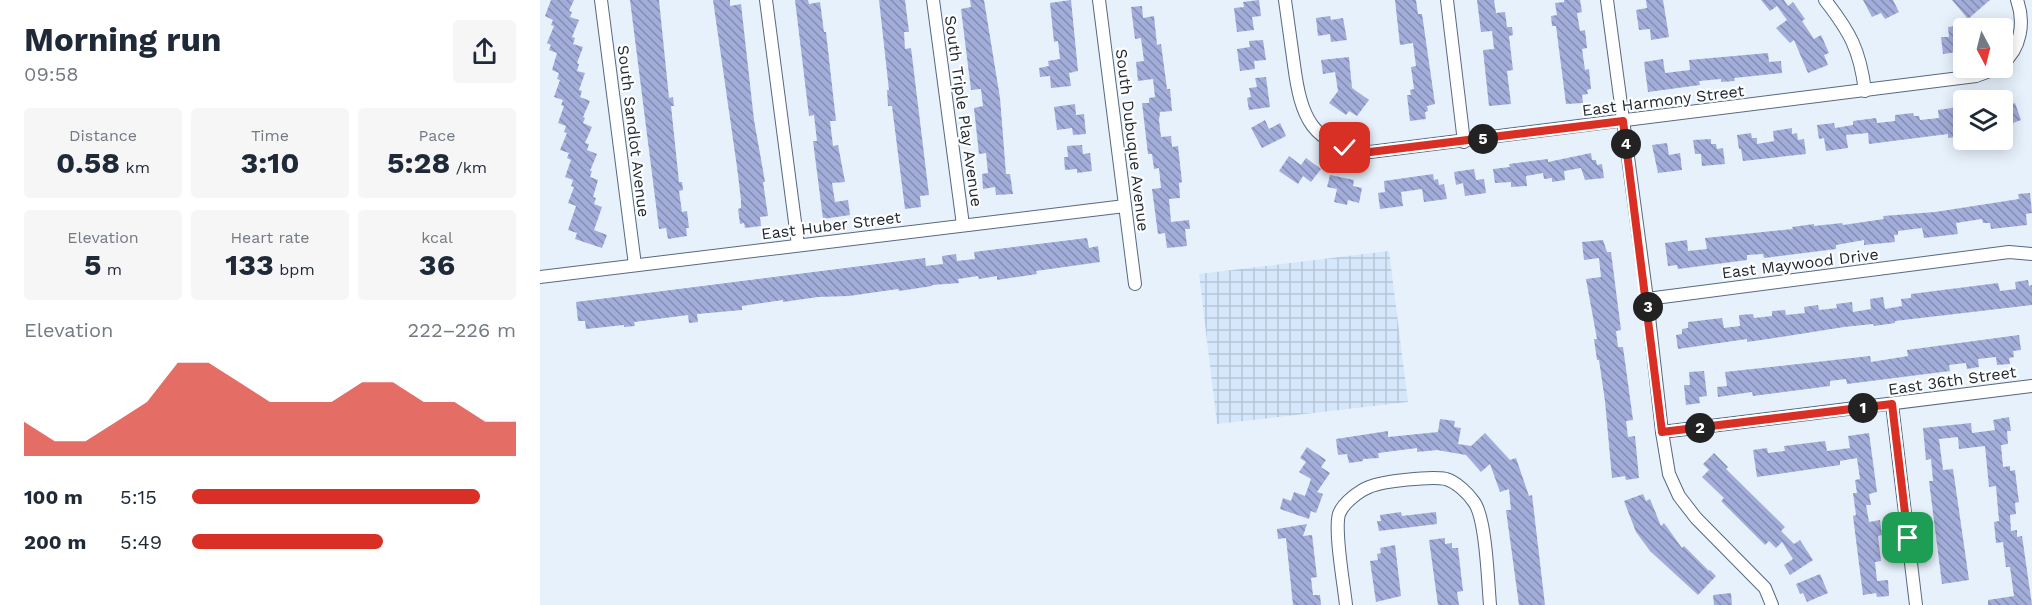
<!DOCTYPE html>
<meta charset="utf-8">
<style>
body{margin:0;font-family:"Work Sans",sans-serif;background:#f6f6f7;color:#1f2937;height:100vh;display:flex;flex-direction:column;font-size:22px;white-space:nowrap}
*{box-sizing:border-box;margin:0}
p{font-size:20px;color:#747a83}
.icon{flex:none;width:33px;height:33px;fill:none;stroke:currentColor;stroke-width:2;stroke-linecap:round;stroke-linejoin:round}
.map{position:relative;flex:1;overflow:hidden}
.drawer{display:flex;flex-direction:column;background:#fff;width:540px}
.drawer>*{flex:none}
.needle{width:39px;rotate:173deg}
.buttons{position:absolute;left:1413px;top:18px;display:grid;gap:12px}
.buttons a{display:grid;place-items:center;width:60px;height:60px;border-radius:6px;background:#fff;box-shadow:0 3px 15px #0003;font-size:30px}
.pin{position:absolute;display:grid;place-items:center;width:51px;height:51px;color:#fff;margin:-26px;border-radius:12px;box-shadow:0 3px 9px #0006}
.km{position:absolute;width:30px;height:30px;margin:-15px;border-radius:50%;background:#222;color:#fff;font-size:16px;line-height:30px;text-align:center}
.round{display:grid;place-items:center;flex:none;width:63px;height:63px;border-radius:6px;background:#f6f6f7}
.overview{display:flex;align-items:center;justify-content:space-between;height:102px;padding:0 24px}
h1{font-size:33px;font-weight:700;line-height:45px}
.stats{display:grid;grid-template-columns:repeat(3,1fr);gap:9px;height:102px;padding:6px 24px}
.stats div{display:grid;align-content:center;border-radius:6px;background:#f6f6f7;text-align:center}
.stats b{font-size:30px;font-weight:700}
.stats small{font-size:16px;font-weight:400}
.stats p{font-size:16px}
.chart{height:168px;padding:12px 24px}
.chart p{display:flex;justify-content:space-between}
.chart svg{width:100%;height:108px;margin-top:6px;fill:#d93025;opacity:.7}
ul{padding:0 24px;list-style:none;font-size:20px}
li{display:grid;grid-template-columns:96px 72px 1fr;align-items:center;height:45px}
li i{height:15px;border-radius:8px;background:#d93025}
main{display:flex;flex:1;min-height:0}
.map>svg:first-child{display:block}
</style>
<main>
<section class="drawer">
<div class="overview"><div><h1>Morning run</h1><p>09:58</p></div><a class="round"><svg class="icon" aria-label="share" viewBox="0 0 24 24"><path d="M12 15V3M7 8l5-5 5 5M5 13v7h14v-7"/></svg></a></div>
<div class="stats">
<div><p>Distance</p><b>0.58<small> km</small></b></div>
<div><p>Time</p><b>3:10</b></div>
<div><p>Pace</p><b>5:28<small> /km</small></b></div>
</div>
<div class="stats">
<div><p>Elevation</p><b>5<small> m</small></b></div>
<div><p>Heart rate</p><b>133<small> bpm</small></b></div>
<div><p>kcal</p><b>36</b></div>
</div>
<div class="chart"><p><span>Elevation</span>222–226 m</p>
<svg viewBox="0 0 160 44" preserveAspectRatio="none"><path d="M0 44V30L10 38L20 38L30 30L40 22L50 6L60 6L70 14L80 22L90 22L100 22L110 14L120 14L130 22L140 22L150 30L160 30V44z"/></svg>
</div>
<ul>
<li><b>100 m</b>5:15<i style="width:89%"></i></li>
<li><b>200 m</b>5:49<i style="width:59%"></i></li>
</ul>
</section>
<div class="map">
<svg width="1492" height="605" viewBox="0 0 1492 605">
<defs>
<pattern id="industrial-grid" width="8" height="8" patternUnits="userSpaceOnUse" patternTransform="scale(1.5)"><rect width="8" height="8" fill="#d6e7fc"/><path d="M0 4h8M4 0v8" fill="none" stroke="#b7c6d8"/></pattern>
<pattern id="building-back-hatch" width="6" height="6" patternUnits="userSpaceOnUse" patternTransform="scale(1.5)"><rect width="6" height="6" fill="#a3adda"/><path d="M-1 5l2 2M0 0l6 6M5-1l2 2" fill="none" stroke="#848db1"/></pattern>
</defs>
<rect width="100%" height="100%" fill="#e7f1fc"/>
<polygon fill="url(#industrial-grid)" points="849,251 868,402 677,424 659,274"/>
<g fill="url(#building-back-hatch)">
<polygon points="11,0 34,0 29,11 32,12 30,17 39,20 32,37 35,38 33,44 43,47 37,63 39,64 37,71 45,73 39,90 42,91 40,97 50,101 43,117 45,118 43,123 52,127 45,143 49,144 47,150 57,154 50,171 52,171 50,177 58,180 53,197 56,198 54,204 62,207 54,230 67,235 62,248 35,239 37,233 28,230 36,206 28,203 34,187 31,186 33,180 25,177 31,160 27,158 29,153 20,150 27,133 24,132 26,126 18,123 24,106 21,105 23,100 14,97 20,80 17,79 19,73 12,70 17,53 9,50 11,45 7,43 14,26 11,25 13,20 5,16"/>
<polygon points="90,0 119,0 129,98 133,97 134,106 131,106 139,182 142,182 143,190 139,191 142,212 147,211 149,228 146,228 147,236 128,239 126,228 119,229"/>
<polygon points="173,0 190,0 190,6 201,4 214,120 225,182 223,182 228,216 220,217 221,226 205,228 204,223 200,224 198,209 201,208 201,200 197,167"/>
<polygon points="255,0 268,0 269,4 280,2 284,32 286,32 296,121 290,121 293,146 298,145 305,182 292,183 295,202 308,200 310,215 283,219 273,141 277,141 274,115 269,116"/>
<polygon points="339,0 365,0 369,32 364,32 365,49 371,48 389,195 380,196 381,207 365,209 353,114 352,106 348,106 347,90 349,90"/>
<polygon points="430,0 444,0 460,98 466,174 470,174 473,194 456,195 455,187 443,189 442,174 448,173 446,153 439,154 434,108 443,106 441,89 431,90 421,9 431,7"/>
<polygon points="531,0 538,71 529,73 531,86 511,88 510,76 500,77 499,68 509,66 508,61 520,59 518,41 514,42 510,3"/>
<polygon points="719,0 721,16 712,17 714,30 697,32 694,8 704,7 703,2"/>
<polygon points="855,0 876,0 878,14 882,14 895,104 887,106 888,111 885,112 886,119 870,121 867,95 871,95 870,90 874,89 871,67 876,66 873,43 860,45"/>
<polygon points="937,0 954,0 956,13 965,12 967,27 972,27 973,35 969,36 973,70 967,71 971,104 949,106 943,50 954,49 952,31 941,32"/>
<polygon points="1024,0 1040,0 1042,12 1037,13 1040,31 1045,30 1047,48 1042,49 1045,70 1049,69 1051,89 1047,90 1048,94 1042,95 1043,103 1026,104 1016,26 1012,26 1011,16 1017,15 1015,3 1024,2"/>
<polygon points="1106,0 1123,0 1129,37 1111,40 1110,29 1099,30 1096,10 1107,8"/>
<polygon points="1221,0 1244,0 1248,6 1253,2 1265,19 1262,21 1274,39 1281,35 1289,53 1284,55 1288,65 1268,73 1254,40 1250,43 1236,28 1247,20 1237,6 1230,11"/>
<polygon points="1323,0 1353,0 1359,12 1345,19 1341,13 1332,17"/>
<polygon points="1412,0 1450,0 1428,19"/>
<polygon points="602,6 603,18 614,16 617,45 621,44 627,89 630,89 632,111 620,112 619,120 621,137 631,136 632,147 638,146 642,182 639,183 640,198 629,199 631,222 649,220 650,229 645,229 647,246 627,248 625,233 618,234 612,189 621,188 619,168 614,169 612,154 608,154 602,103 609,103 609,98 615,97 613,79 598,81 596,62 604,61 601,38 595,39 591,7"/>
<polygon points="790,16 791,20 803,18 807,40 791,42 790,34 778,36 776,18"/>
<polygon points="1424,25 1424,51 1403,54 1401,37 1409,37 1408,27"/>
<polygon points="723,40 726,60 714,61 715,69 700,71 697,49 710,47 709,41"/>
<polygon points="1228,53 1229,62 1241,61 1242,73 1194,78 1195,81 1181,82 1181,79 1159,81 1160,85 1108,92 1104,62 1123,59 1125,73 1150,70 1149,60"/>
<polygon points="809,57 812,88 829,100 817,116 809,111 806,115 789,103 798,91 795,72 783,74 781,60"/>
<polygon points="726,77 730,107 709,110 707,98 711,97 709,88 717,87 715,78"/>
<polygon points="1475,103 1481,120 1462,127 1462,108"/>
<polygon points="535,104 536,115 544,114 546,134 533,135 532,128 517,130 514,107"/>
<polygon points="1418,107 1419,113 1423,112 1424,136 1408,138 1408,134 1329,144 1328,133 1306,135 1308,148 1286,151 1284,138 1279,139 1277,125 1294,123 1295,128 1313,125 1313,121 1336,118 1337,123 1355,121 1355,115 1373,113 1374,116 1379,116 1380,120 1399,118 1398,110"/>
<polygon points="725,120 729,129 740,123 746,136 722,148 711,128"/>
<polygon points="1252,128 1252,134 1257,133 1258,140 1264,139 1266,154 1203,161 1201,149 1199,149 1197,135 1211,133 1212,138 1217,138 1217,144 1234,141 1233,131"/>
<polygon points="1171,139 1171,144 1176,144 1177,149 1183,148 1185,164 1162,166 1161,154 1155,154 1153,140"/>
<polygon points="1127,143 1129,155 1140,153 1142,170 1118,173 1112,145"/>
<polygon points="542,145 543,154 550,153 552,171 537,173 537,169 525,170 524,157 528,157 527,146"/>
<polygon points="1051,153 1052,160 1056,160 1057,165 1062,164 1064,178 1045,180 1041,168 1024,171 1025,180 1012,182 1012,178 1004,179 1003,173 986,176 987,186 971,187 971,182 955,183 953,169 970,167 969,164 1008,159 1008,162"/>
<polygon points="749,156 761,165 766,158 781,169 771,182 763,176 758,184 739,171"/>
<polygon points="934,169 936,180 944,179 946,193 925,196 923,183 916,185 914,172"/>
<polygon points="893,174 894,180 898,179 899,185 904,184 907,199 884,202 882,189 861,192 863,206 840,209 838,193 845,192 844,181"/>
<polygon points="790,175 814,180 813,186 822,188 819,203 808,200 807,205 794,202 797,189 787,187"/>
<polygon points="1490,193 1492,213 1486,214 1487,225 1451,229 1450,223 1443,223 1442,219 1416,223 1418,234 1384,238 1382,228 1358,231 1358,235 1354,235 1355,242 1324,245 1324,240 1296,245 1296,249 1224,258 1223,254 1207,255 1207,260 1138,269 1137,265 1128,266 1125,243 1147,240 1148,251 1167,249 1165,238 1253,229 1252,227 1274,224 1274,226 1302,223 1303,225 1344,219 1343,216 1395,212 1466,201 1479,199 1478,194"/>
<polygon points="547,238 549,248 558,246 560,262 496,271 497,274 457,280 457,276 439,279 438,276 418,279 419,283 392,285 392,286 359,291 358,289 309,296 278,297 243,302 243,300 202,306 202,310 157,314 158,322 149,323 148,315 94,322 95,326 84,327 84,325 46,329 45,321 38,321 36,302 385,258 386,266 403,264 402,256 416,254 417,261 435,259 434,252"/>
<polygon points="1063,240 1067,252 1071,252 1081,330 1076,331 1078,347 1083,347 1093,420 1086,421 1088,437 1095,436 1099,478 1086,480 1085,476 1072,478 1065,401 1059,360 1057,360 1054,339 1057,339 1046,279 1061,277 1059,258 1044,260 1042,242"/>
<polygon points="1488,280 1489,286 1492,285 1492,305 1355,321 1355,323 1334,326 1333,324 1304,327 1228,339 1207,342 1207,339 1138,349 1136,335 1142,334 1142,329 1148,328 1148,322 1182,318 1184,328 1200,326 1199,315 1213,314 1214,318 1232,316 1232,311 1245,310 1246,315 1265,313 1264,307 1278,305 1279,310 1297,308 1296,304 1312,302 1313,312 1331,309 1330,299 1343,297 1345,309 1362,306 1361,299 1371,298 1371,294 1458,283 1460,291 1476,289 1475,282"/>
<polygon points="1479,335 1481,350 1473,351 1474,357 1469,358 1470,364 1457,365 1456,357 1438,359 1439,367 1427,369 1426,363 1409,365 1410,371 1307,384 1306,379 1290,381 1290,386 1213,396 1212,392 1178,397 1177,387 1187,386 1185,372 1330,356 1331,362 1368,356 1367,350"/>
<polygon points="1164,371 1167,396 1159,397 1160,403 1146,405 1144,385 1150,385 1149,372"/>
<polygon points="1469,417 1471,431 1467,431 1468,444 1461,445 1463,467 1470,466 1470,471 1475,470 1477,487 1479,502 1475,503 1476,514 1470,515 1471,531 1477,530 1477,537 1482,536 1492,605 1448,605 1448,600 1474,596 1470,567 1466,567 1463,542 1456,543 1454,522 1459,521 1456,486 1449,487 1445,446 1419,449 1418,437 1399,439 1403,470 1413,469 1429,580 1402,584 1389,481 1393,481 1391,459 1386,460 1383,428 1431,423 1432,433 1455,430 1453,420"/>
<polygon points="900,419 915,421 914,427 921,428 918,444 931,446 945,433 970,460 976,458 989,496 992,495 1005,605 979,605 966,510 971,510 969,489 960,492 950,464 941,472 926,455 897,450 877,452 877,448 838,453 839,458 823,459 823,461 809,463 807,454 798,455 796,439 848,431 848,437 898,432"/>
<polygon points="1329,433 1337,492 1329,494 1331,505 1326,505 1329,522 1340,520 1342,535 1338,536 1341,561 1335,562 1337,581 1348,580 1349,596 1337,597 1336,593 1323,595 1313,516 1316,515 1313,493 1317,493 1315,480 1320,479 1317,458 1300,461 1300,465 1217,477 1213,450 1227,448 1228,453 1245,451 1244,446 1285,441 1287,451 1310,448 1308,436"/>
<polygon points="767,447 786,460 781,467 790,473 777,492 783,494 776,513 771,511 769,519 740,509 743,498 751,501 754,492 765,496 771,479 759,472 766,462 760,458"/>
<polygon points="1174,453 1188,467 1186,469 1245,527 1241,531 1254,544 1260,540 1273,560 1250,575 1244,565 1253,559 1242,542 1236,548 1229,541 1225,545 1181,501 1184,498 1162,477 1169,470 1163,464"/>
<polygon points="1103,494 1106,501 1110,499 1121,526 1124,523 1142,548 1144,546 1169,571 1170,570 1176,576 1158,595 1110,551 1096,532 1084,501"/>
<polygon points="861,512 862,516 896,512 897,524 839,531 837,521 841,521 840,515"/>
<polygon points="767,524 763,536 772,535 777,577 771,578 773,595 780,595 781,605 753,605 746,538 738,539 737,529"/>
<polygon points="905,538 905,544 912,543 912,548 918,548 923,591 917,592 919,605 898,605 889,540"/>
<polygon points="855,545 861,596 836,602 830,561 838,560 837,554 841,553 840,548"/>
<polygon points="1280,574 1288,593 1267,602 1263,593 1260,594 1256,584"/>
<polygon points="1191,593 1192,605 1174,605 1173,595"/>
</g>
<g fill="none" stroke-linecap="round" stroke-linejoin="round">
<defs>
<g id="street">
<polyline points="61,0 95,265"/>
<polyline points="226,0 258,245"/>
<polyline points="393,0 423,225"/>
<polyline points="559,0 595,284"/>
<path d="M745,0c3,22 6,43 9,65 7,52 17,81 76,87l606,-76 22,-8"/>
<polyline points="907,0 924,142"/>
<polyline points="1067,0 1107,299 1122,432 1129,474 1139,496 1156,518 1225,588 1232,605"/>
<path d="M1285,0c25,32 35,50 40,91"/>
<path d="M1462,64c19,-15 23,-42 15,-64"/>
<polyline points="0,277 585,206"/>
<polyline points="1107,299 1469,252 1492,254"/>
<polyline points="1352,404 1376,605"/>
<polyline points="1122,432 1492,386"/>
<path d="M806,605c-2,-20 -12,-74 -7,-91 4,-11 20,-23 30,-27 14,-6 62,-11 77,-8 10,3 22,14 28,23 12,16 14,80 16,103"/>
</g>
</defs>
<use href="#street" stroke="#556a82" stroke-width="14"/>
<use href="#street" stroke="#fff" stroke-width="12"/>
</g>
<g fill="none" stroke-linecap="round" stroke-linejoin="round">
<defs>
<polyline id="route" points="805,148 830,152 1083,121 1122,432 1352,404 1368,538"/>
</defs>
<use href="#route" stroke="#fff" stroke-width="12"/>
<use href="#route" stroke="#d93025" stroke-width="8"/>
</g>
<g text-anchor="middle" stroke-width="4.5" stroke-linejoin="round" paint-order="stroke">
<g font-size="16" fill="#1d2630" stroke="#fdfdfd">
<text transform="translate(1123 100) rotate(-7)" y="6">East Harmony Street</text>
<text transform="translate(424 111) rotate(82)" y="6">South Triple Play Avenue</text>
<text transform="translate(94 131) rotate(83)" y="6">South Sandlot Avenue</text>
<text transform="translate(593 140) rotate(83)" y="6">South Dubuque Avenue</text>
<text transform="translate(291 225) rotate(-7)" y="6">East Huber Street</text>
<text transform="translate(1260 263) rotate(-7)" y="6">East Maywood Drive</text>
<text transform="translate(1412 380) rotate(-8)" y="6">East 36th Street</text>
</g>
</g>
</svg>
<div class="buttons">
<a><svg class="needle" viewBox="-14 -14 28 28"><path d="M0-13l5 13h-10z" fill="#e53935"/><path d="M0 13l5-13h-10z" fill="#747a83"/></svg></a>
<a><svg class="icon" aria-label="layers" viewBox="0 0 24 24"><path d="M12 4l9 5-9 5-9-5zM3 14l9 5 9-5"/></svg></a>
</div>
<div class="pin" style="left:1368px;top:538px;background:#1e9e55"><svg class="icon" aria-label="arrive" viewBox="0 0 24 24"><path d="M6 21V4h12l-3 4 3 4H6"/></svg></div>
<div class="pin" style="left:805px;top:148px;background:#d93025"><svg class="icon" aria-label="check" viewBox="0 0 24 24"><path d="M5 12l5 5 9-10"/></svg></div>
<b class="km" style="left:1323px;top:408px">1</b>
<b class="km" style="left:1160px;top:428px">2</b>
<b class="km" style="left:1108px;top:307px">3</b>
<b class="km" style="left:1086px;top:144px">4</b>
<b class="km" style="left:943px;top:139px">5</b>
</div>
</main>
